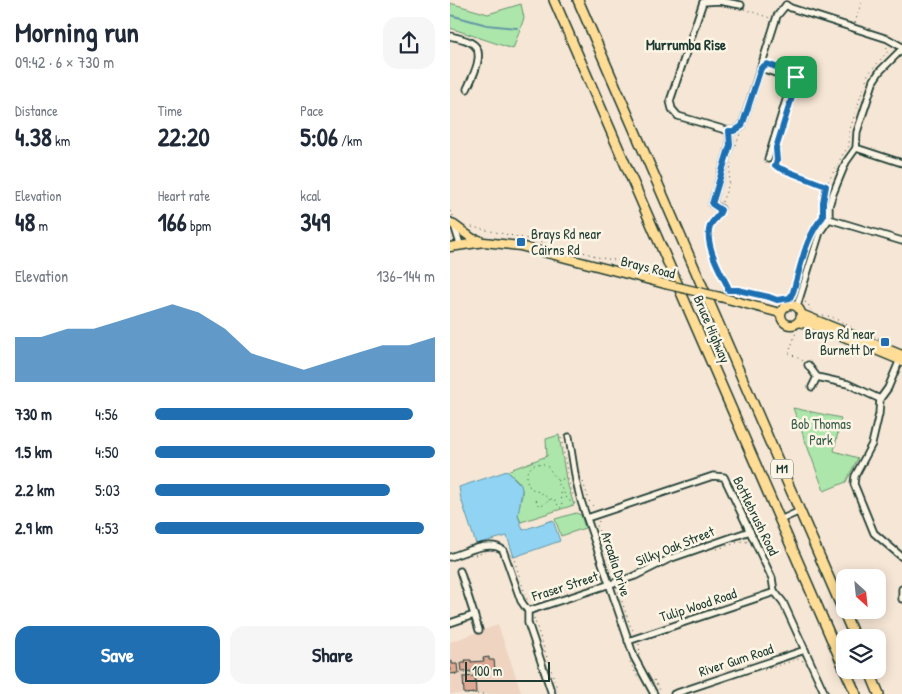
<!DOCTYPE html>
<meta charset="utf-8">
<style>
body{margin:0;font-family:"Patrick Hand",sans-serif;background:#f6f6f7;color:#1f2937;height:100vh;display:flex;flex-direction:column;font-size:19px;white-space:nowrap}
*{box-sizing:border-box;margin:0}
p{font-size:16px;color:#747a83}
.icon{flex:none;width:28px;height:28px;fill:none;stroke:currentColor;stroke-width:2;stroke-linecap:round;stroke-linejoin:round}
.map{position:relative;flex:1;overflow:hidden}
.side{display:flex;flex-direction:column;background:#fff;width:450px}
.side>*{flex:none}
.needle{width:32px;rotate:153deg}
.controls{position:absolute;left:386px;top:569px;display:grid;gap:10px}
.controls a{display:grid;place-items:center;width:50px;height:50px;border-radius:10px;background:#fff;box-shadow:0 2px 12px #0003;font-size:25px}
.scale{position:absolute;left:15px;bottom:12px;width:85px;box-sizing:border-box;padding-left:5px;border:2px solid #1f3d34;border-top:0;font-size:14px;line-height:18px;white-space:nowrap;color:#1f3d34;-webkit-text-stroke:4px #fcf5e5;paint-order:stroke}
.pin{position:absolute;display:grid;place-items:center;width:42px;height:42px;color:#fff;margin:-21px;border-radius:10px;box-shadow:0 2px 8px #0006}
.round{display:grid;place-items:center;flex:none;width:52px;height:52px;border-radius:15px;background:#f6f6f7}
.head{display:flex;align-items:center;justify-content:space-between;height:85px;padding:0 15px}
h1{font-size:28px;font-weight:700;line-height:38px}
.stats{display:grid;grid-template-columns:repeat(3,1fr);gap:8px;height:85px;padding:5px 15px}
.stats div{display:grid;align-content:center}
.stats b{font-size:25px;font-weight:700}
.stats small{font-size:14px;font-weight:400}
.stats p{font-size:14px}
.chart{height:140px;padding:10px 15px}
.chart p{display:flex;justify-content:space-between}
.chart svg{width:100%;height:90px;margin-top:5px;fill:#1f6fb2;opacity:.7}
.cta{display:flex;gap:10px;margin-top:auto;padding:10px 15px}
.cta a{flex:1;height:58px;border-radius:15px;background:#1f6fb2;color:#fff;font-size:20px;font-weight:700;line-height:58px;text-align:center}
.cta a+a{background:#f6f6f7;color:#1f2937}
ul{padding:0 15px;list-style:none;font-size:16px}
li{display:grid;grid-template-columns:80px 60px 1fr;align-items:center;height:38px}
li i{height:12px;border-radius:6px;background:#1f6fb2}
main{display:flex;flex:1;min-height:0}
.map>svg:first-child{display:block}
</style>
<main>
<section class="side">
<div class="head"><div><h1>Morning run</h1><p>09:42 · 6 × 730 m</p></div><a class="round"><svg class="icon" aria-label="share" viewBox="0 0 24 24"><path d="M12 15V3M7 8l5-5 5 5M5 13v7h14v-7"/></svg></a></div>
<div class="stats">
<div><p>Distance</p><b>4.38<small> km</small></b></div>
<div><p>Time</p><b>22:20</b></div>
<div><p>Pace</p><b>5:06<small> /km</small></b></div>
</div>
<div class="stats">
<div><p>Elevation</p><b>48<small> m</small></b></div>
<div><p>Heart rate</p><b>166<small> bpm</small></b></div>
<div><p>kcal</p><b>349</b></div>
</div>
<div class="chart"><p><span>Elevation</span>136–144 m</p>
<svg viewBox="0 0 160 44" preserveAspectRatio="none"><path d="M0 44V22L10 22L20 18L30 18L40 14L50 10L60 6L70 10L80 18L90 30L100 34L110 38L120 34L130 30L140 26L150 26L160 22V44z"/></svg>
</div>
<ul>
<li><b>730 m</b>4:56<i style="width:92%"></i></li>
<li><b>1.5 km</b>4:50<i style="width:100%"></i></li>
<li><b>2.2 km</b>5:03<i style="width:84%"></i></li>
<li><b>2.9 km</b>4:53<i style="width:96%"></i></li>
</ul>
<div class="cta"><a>Save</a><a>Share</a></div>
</section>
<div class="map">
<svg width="452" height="694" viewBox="0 0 452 694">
<rect width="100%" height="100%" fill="#f6e6d5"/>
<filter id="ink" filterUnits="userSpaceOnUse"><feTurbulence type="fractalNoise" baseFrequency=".02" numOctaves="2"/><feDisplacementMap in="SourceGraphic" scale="10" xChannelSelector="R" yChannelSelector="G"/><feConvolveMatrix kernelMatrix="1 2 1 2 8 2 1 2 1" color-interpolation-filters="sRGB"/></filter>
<g filter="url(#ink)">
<polygon fill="#efd4c2" points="48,625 72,694 0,694 0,642"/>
<g fill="#ace6aa" stroke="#66926f">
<polygon points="0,3 38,14 71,4 74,18 63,49 0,28"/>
<polygon points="343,408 391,418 384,451 408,458 396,482 374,491"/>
<path d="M109,435l7,44 8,26 -53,17c-8,-14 5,-23 0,-36 -2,-6 -9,-10 -14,-15l40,-15 -1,-17z"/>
<polygon points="126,513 131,515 135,528 111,536 105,519"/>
</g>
<polygon fill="#91d3f2" stroke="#6397a6" points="57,471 71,485 72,490 68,516 73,530 103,520 110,541 64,557 57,536 26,544 11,499 9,487"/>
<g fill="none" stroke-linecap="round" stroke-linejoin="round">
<polyline stroke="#6397a6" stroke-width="2" points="0,15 37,25 67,28"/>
</g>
<g fill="#dfa995" stroke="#1f3d34">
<polygon points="39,657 39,660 44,660 45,669 12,672 11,663 16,663 15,660 21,660 21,662 34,661 33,658"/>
<polygon points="2,661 2,664 7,664 8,673 0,674 0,662"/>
<polygon points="25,676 26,693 14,694 13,677"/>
</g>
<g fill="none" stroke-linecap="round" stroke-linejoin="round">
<defs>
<g id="minor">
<polyline points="291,5 269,1 253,2 220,101 222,109 228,116 279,131 284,131 292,126 327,16 336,5"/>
<polyline points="336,5 341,8 438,39 452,47"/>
<path d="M0,36c7,2 17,3 23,8 13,9 -1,34 -6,45"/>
<polyline points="311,68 337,77 341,84 318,159"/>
<polyline points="406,148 452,163"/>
<polyline points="271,209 262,204 280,145 279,131"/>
<polyline points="379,219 452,241"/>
<polyline points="0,221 4,225 10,244"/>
<polyline points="347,306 370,232 379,219 379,206 382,196 396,162 406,148 407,132 424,80 430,71 452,49"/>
<polyline points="451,357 438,388 430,399 429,414 422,444 405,476 404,484 424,533 452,557"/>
<polyline points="358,365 367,377 398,384 430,399"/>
<polyline points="362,387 367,377"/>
<polyline points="119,437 126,481 131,501 184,657 204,694"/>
<polyline points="137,518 263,476 274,477 322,578 324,591 333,602 375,694"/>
<polyline points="330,520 350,511"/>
<path d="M0,557c14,-4 40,-18 53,-7l18,51 7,10v12l24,71"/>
<polyline points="10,571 29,630"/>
<polyline points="452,589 452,599"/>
<polyline points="78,611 185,576 219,559 300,531"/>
<polyline points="0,623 24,615"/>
<polyline points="178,641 325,592"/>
<polyline points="224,694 355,650"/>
</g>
<g id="major">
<polyline points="4,225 23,239 29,240"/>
<polyline points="0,247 34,242 70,246 215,284"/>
<polyline points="270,297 330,313"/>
<circle cx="341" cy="315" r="10"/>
<polyline points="351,314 452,355"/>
<polyline points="348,322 370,327 452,361"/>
</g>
<g id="highway">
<polyline points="104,0 395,670"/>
<polyline points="128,0 405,638"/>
<polyline points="395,670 406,694"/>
<polyline points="419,670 429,694"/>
</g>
</defs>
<use href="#minor" stroke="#1f3d34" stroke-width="9"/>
<use href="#major" stroke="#1f3d34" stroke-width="11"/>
<use href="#highway" stroke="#1f3d34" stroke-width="12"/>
<g stroke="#1f3d34" stroke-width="1" stroke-dasharray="1 4" stroke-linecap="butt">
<polyline points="294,9 320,18"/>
<polyline points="405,23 412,0"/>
<polyline points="341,72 347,81"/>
<polyline points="286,145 290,134"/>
<polyline points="326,152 327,158 325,165 329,168 376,186"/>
<polyline points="272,202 279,184 281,163"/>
<polyline points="373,206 376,186 393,154 399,146 399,132 418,74 438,51 436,45"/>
<polyline points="0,211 4,217"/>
<polyline points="270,214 260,226 258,243 279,289"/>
<polyline points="17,226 78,239 108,247 130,251 151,258 172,261 185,265 191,270"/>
<polyline points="273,291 288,290 329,301 341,297 344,298"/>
<path d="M341,297c8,-19 12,-41 19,-61 4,-8 12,-16 13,-24"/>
<polyline points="355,302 358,304 361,310"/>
<polyline points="373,315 382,317 401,327"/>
<polyline points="347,329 339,353 355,362"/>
<polyline points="419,334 431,339"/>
<polyline points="111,438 118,477 107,481 118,500 126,504"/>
<polyline points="118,479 123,496"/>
<polyline points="133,482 140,503 145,508"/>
<polyline points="86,500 90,506 103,498 110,508 112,507 111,490"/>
<polyline points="100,500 93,494 80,488 77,481 77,472 83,465 92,463 98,467 107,480"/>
<polyline points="149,521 147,526 163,572"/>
<polyline points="267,549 292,541 298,542"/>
<polyline points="60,554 62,553 77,600"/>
<polyline points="25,555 36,552"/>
<polyline points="167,587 181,628 185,632"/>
<polyline points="84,618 109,694"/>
<polyline points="189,644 190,655"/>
<polyline points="180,662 189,680"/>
<polyline points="314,670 348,659 353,661"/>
<polyline points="0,675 44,670"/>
<polyline points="204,680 210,690"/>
<polyline points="17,694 33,694"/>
</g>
<use href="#minor" stroke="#fcf5e5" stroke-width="5.5"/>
<use href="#major" stroke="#ffdd96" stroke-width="8"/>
<use href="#highway" stroke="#ffdd96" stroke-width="9"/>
<defs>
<polyline id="major-bridge" points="215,284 270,297"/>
</defs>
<use href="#major-bridge" stroke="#1f3d34" stroke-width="11" stroke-linecap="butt"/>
<use href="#major-bridge" stroke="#ffdd96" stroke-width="8"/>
</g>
</g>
<g fill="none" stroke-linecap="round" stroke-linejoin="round" filter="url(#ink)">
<defs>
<path id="route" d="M317,64l24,8 6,9 -21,67 1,13 -2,4 4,3 47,18 -3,16v15c-18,20 -22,50 -30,75l-3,6 -13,2 -8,-3 -31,-7h-10v-3c-8,-16 -24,-43 -18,-61 3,-7 9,-9 11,-16l-9,-6 18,-59 -1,-14h5l8,-5 19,-58z"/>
</defs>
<use href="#route" stroke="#fff" stroke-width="10"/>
<use href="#route" stroke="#1f6fb2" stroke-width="6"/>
</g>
<g fill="#1f6fb2" stroke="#fcf5e5" stroke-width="2">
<rect x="66" y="237" width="10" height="10" rx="2.5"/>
<rect x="430" y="337" width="10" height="10" rx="2.5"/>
</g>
<g text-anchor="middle" stroke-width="5" stroke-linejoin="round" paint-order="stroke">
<rect fill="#fcf5e5" stroke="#617469" stroke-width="1" x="321" y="459.5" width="22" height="19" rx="4"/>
<g font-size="12" font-weight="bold" fill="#1f3d34">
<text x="332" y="473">M1</text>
</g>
<g font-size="14" fill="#1f3d34" stroke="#fcf5e5" text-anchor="start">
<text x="81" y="239">Brays Rd near<tspan x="81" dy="16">Cairns Rd</tspan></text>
<text x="425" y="339" text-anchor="end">Brays Rd near<tspan x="425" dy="16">Burnett Dr</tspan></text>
</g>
<g font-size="14" fill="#1f3d34" stroke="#fcf5e5">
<text transform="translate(198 267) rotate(14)" y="5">Brays Road</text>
<text transform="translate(262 329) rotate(67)" y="5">Bruce Highway</text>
<text transform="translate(306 516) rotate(64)" y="5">Bottlebrush Road</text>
<text transform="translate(225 546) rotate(-22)" y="5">Silky Oak Street</text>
<text transform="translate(166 564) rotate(72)" y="5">Arcadia Drive</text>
<text transform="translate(115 586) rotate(-18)" y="5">Fraser Street</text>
<text transform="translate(248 605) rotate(-18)" y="5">Tulip Wood Road</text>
<text transform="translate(286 660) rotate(-18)" y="5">River Gum Road</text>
</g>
<g font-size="14" fill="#3b5f4c" stroke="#fcf5e5">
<text x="371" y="429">Bob Thomas<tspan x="371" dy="16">Park</tspan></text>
</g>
<g font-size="15" font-weight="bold" fill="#1f3d34" stroke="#fcf5e5">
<text x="236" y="50">Murrumba Rise</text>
</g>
</g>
</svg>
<div class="controls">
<a><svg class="needle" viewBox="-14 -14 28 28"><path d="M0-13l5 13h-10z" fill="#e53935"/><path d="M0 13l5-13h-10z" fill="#747a83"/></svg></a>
<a><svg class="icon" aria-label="layers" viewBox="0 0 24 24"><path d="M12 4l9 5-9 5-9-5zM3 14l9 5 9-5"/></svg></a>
</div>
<div class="scale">100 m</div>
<div class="pin" style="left:346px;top:77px;background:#1e9e55"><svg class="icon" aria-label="arrive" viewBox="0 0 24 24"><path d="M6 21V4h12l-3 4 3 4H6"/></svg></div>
</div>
</main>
